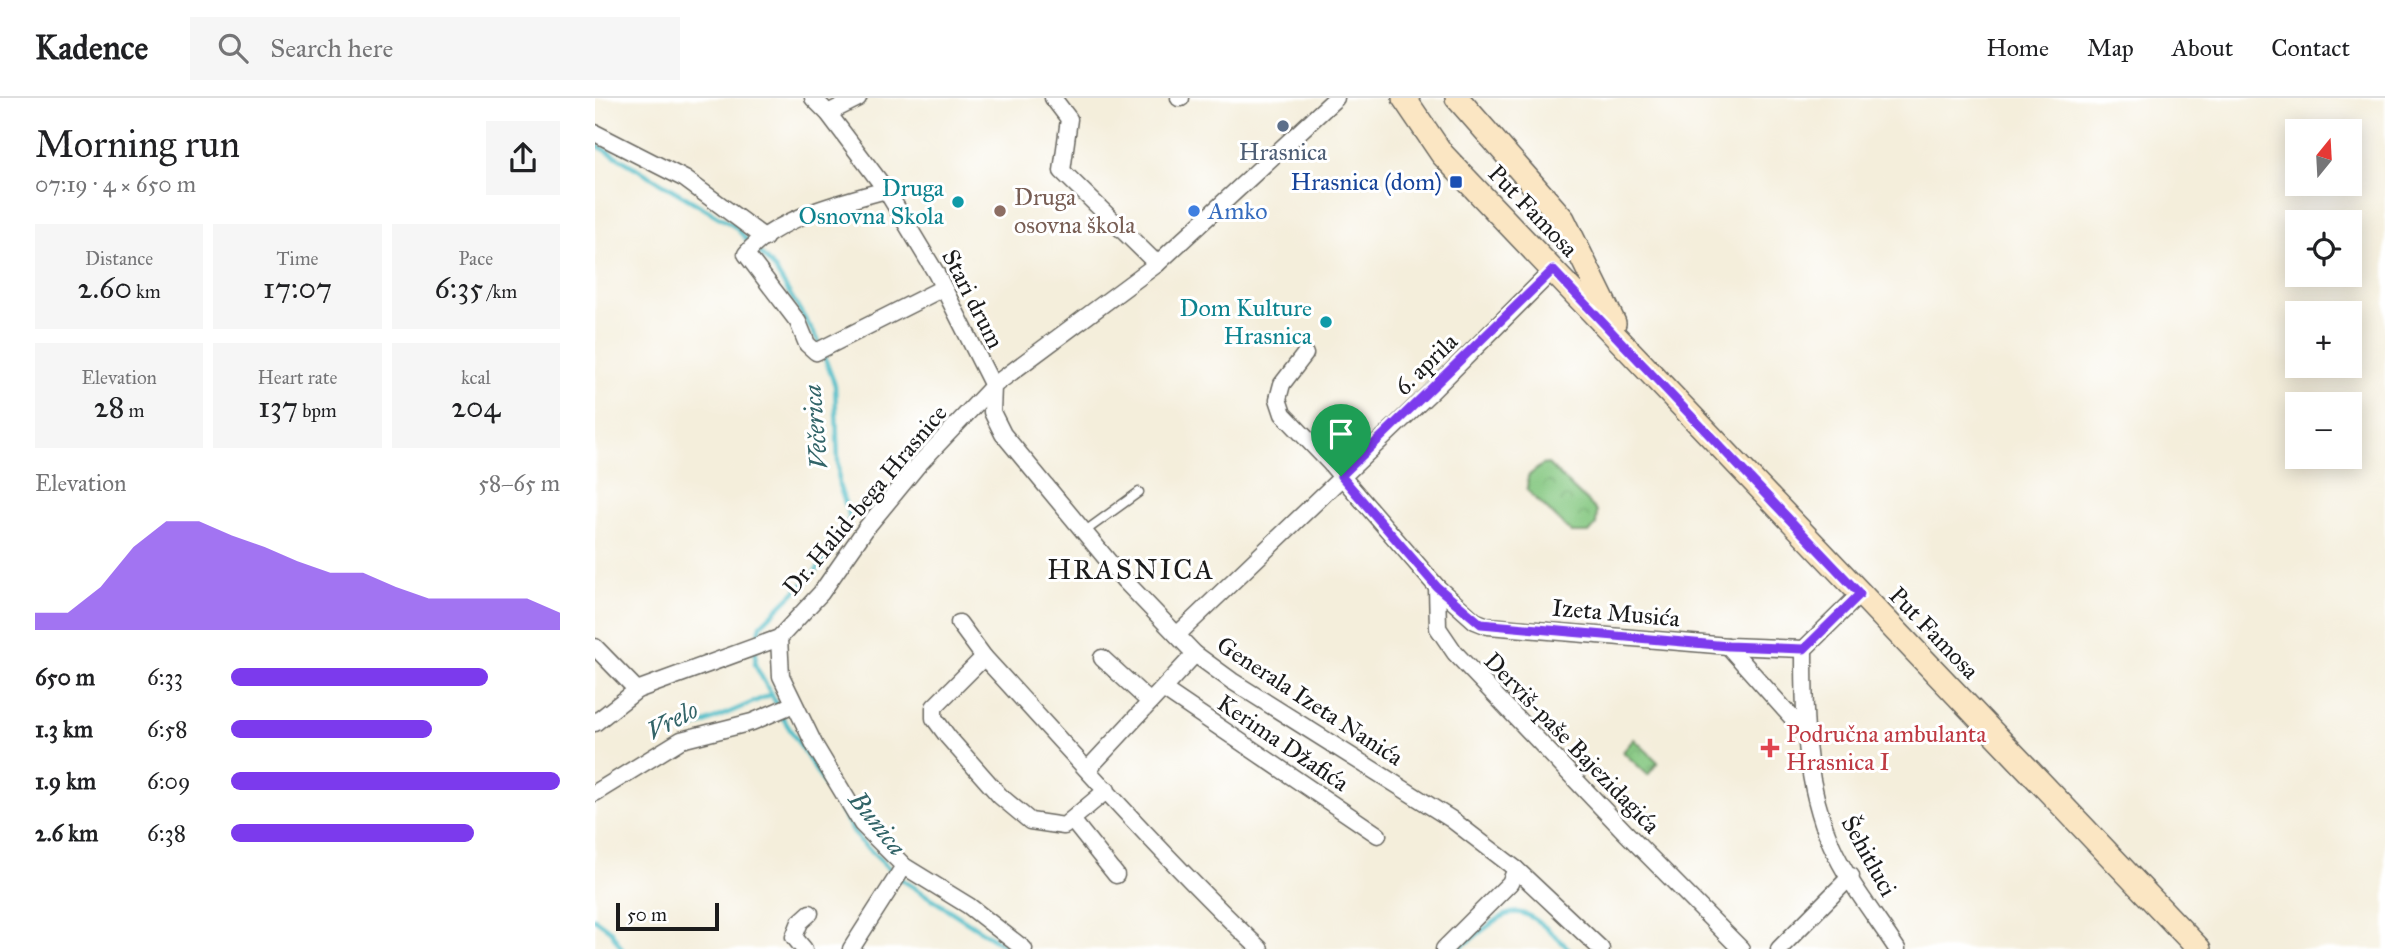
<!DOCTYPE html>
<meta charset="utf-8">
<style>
body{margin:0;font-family:"IM FELL Great Primer",serif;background:#f6f6f6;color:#202124;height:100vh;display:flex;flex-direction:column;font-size:26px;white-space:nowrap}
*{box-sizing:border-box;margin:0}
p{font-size:23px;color:#757577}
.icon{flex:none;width:38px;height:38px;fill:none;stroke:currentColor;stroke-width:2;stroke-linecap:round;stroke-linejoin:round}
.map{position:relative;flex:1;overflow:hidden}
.panel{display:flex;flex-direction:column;background:#fff;width:595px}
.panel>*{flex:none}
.needle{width:46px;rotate:18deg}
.controls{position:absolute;left:1690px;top:21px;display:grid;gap:14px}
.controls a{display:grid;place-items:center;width:77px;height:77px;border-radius:0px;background:#fff;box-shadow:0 4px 18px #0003;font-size:35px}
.scale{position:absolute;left:21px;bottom:18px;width:103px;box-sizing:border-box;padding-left:7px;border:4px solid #1c1c1c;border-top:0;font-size:19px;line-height:24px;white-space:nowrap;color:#1c1c1c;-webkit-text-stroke:5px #fff;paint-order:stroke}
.pin{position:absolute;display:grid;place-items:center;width:60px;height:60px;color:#fff;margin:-72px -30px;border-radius:50% 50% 50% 0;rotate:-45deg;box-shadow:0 0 7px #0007}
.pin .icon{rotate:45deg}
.round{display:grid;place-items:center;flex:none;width:74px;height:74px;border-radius:0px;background:#f6f6f6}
.headline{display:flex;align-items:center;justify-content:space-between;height:119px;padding:0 35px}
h1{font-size:38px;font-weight:600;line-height:52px}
.stats{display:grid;grid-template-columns:repeat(3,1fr);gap:10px;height:119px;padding:7px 35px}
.stats div{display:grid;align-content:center;border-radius:0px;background:#f6f6f6;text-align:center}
.stats b{font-size:30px;font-weight:600}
.stats small{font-size:19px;font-weight:400}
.stats p{font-size:19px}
.chart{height:196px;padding:14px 35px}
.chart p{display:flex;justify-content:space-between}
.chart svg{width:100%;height:126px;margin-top:7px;fill:#7c3aed;opacity:.7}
ul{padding:0 35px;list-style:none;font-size:23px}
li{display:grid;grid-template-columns:112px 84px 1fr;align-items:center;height:52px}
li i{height:18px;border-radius:9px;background:#7c3aed}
header{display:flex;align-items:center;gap:42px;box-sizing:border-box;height:98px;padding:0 35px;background:#fff;border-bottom:2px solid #e0e0e0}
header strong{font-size:33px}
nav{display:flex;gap:38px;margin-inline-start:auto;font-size:24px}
.search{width:490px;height:63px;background:#f6f6f6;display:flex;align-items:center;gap:18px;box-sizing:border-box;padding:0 24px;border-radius:0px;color:#757577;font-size:26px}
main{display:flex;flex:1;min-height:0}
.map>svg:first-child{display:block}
</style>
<header>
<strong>Kadence</strong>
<div class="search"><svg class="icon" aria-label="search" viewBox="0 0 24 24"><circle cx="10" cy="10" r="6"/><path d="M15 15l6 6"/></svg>Search here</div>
<nav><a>Home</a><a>Map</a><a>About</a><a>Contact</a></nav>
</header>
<main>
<section class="panel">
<div class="headline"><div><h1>Morning run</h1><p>07:19 · 4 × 650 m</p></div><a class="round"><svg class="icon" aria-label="share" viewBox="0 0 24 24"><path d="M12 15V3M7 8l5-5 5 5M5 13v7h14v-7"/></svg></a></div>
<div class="stats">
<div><p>Distance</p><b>2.60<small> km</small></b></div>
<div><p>Time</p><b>17:07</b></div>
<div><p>Pace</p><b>6:35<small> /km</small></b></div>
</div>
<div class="stats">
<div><p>Elevation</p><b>28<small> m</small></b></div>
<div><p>Heart rate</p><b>137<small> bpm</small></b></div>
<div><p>kcal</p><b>204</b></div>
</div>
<div class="chart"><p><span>Elevation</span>58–65 m</p>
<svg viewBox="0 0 160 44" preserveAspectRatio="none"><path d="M0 44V38L10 38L20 29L30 15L40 6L50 6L60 11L70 15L80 20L90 24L100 24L110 29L120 33L130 33L140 33L150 33L160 38V44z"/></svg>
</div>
<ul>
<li><b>650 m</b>6:33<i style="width:78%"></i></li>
<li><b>1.3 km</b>6:58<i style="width:61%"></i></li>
<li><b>1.9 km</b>6:09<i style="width:100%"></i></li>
<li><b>2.6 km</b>6:38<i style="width:74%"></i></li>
</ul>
</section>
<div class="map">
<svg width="1790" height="851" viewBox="0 0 1790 851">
<defs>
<pattern id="park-crowns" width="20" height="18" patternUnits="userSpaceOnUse" patternTransform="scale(1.75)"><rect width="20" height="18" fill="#84c780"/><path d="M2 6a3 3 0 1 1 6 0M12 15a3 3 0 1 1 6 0" fill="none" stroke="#71aa6e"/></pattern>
</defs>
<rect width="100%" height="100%" fill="#fff"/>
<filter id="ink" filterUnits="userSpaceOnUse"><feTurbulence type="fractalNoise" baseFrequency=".0143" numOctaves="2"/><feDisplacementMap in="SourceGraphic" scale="14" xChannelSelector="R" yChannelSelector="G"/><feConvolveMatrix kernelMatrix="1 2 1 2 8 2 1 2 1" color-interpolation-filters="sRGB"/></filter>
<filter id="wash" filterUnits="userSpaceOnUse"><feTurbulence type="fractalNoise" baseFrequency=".00686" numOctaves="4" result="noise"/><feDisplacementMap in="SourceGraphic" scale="28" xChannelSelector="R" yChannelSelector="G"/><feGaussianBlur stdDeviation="1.57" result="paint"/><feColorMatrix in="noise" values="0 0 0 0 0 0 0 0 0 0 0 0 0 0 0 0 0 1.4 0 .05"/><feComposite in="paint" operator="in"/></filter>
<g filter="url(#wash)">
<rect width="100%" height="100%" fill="#f4eedb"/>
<g fill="url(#park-crowns)" stroke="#50724e" stroke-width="2">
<polygon points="953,366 1002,413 1001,427 994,435 977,435 932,392 933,378 947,367"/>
<polygon points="1039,641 1063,664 1053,677 1028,654"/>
</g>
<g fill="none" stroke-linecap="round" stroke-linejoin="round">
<g stroke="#4ebcc6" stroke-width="4.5">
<polyline points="0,46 139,128 155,145"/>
<polyline points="161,151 179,170 223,242 240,287 244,387 255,420 221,473 166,527 162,543"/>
<polyline points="161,551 160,567 181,605"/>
<polyline points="186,617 264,742 300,776"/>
<polyline points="91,633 177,596"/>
<polyline points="306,781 414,851"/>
<polyline points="0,821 15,832 27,851"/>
<path d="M863,851c59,-44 55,-53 111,0"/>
</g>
</g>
</g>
<g filter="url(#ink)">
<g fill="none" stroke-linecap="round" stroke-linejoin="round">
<defs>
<polyline id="lane" points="489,434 544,394"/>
<g id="street">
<polyline points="218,0 233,15 291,92 341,175 398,288 397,314 408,336 529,482 600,556 637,583 856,721 921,771 1006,851"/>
<polyline points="458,0 474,21 467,73 562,166"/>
<polyline points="584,0 586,0"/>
<polyline points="233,15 263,0"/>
<polyline points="0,35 90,81 170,140"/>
<path d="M291,92c-44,12 -111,28 -140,64l52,68 9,22 9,8 127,-64"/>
<polyline points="710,256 687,286 683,301 688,316 735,365 842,489 843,530 860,555 1030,734 1146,851"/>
<polyline points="842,489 880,523 893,528 1133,548 1209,551"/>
<path d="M1265,496l-56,55c0,67 0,132 27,195 16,37 44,71 66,105"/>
<polyline points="364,525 389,559"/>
<polyline points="582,537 838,292 958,172"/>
<polyline points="184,540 186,578 220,648 267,726 309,768 374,808 429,851"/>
<polyline points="1133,548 1208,632"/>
<polyline points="0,549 42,592"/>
<polyline points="507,560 555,604"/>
<polyline points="568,591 783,737"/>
<polyline points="0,625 42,592 184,540 226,495 272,429 323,367 398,288 562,166 741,0"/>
<polyline points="493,671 600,556"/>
<path d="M512,692l-43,36 -34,-5 -30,-25 -52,-59 -14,-19v-11l50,-50c91,99 179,200 276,292"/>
<polyline points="0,695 86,642 157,624 199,606"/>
<polyline points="477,722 521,777"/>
<polyline points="209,851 199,839 205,824 215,815"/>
<polyline points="256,851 309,768"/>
<polyline points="849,851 915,785 921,771"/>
<polyline points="1184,851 1256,778"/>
</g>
<g id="secondary">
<polyline points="809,0 847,56 1604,851"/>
<polyline points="862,0 968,121 1019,225"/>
</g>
</defs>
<use href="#lane" stroke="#68665f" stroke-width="11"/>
<use href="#street" stroke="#68665f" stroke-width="19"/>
<use href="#secondary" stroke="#68665f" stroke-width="26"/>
<use href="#lane" stroke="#fff" stroke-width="8"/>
<use href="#street" stroke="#fff" stroke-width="16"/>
<use href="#secondary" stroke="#fbe6c3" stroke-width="23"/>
</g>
</g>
<g fill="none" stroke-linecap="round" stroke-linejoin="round" filter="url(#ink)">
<defs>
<polygon id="route" points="958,172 1265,496 1209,551 1133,548 886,526 842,489 746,378"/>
</defs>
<use href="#route" stroke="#fff" stroke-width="14"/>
<use href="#route" stroke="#7c3aed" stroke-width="9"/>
</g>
<circle fill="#5c6f8a" stroke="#fff" stroke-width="2.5" cx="688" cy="28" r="7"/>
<rect fill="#1a4fb4" stroke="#fff" stroke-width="2.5" x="854" y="77" width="14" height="14" rx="3.5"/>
<g fill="#0f9aa8" stroke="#fff" stroke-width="2.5">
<circle cx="363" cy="104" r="7"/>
<circle cx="731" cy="224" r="7"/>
</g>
<circle fill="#8d6e63" stroke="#fff" stroke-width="2.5" cx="405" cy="113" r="7"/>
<circle fill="#3f7fe0" stroke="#fff" stroke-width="2.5" cx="599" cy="113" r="7"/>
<path fill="#e0444e" stroke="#fff" stroke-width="2.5" d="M1171.5 639.5h7v7h7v7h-7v7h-7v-7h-7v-7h7z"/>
<g text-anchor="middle" stroke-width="6" stroke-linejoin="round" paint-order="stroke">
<g font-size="24" fill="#4e5e75" stroke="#fff">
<text x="688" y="62">Hrasnica</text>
</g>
<g font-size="24" fill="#164399" stroke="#fff" text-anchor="end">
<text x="847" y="92">Hrasnica (dom)</text>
</g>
<g font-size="24" fill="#0d838f" stroke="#fff" text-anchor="end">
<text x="349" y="98">Druga<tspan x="349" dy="28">Osnovna Skola</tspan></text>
<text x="717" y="218">Dom Kulture<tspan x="717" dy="28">Hrasnica</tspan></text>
</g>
<g font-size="24" fill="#785e54" stroke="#fff" text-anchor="start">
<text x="419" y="107">Druga<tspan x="419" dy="28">osovna škola</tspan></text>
</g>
<g font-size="24" fill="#366cbe" stroke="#fff" text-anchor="start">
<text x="613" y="121">Amko</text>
</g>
<g font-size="24" fill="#1c1c1c" stroke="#fff">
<text transform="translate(938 113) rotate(46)" y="8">Put Famosa</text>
<text transform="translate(378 201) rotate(63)" y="8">Stari drum</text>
<text transform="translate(831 266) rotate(-44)" y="8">6. aprila</text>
<text transform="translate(270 402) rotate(-50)" y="8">Dr. Halid-bega Hrasnice</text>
<text transform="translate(1021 515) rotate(5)" y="8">Izeta Musića</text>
<text transform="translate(1339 535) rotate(46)" y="8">Put Famosa</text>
<text transform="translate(715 603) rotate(33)" y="8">Generala Izeta Nanića</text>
<text transform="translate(688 645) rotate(34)" y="8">Kerima Džafića</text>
<text transform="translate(977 645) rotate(46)" y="8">Derviš-paše Bajezidagića</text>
<text transform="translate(1274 758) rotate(61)" y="8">Šehitluci</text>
</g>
<g font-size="24" fill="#be3a42" stroke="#fff" text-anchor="start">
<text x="1191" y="644">Područna ambulanta<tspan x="1191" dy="28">Hrasnica I</tspan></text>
</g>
<g font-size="26" font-style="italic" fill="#326468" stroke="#fff">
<text transform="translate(220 329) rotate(-95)" y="9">Večerica</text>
<text transform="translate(77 622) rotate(-28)" y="9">Vrelo</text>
<text transform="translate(283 725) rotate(51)" y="9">Bunica</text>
</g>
<g font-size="28" letter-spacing="2" fill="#1c1c1c" stroke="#fff">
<text x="536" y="481">HRASNICA</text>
</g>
</g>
</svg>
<div class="controls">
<a><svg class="needle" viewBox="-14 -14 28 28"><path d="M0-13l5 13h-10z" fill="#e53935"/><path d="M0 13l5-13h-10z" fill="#757577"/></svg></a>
<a><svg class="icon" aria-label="locate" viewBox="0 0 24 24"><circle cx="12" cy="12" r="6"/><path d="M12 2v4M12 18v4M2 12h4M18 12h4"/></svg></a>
<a>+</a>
<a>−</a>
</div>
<div class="scale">50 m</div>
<div class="pin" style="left:746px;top:378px;background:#1e9e55"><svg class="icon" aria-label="arrive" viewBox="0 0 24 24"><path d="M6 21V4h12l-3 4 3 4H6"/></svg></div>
</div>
</main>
